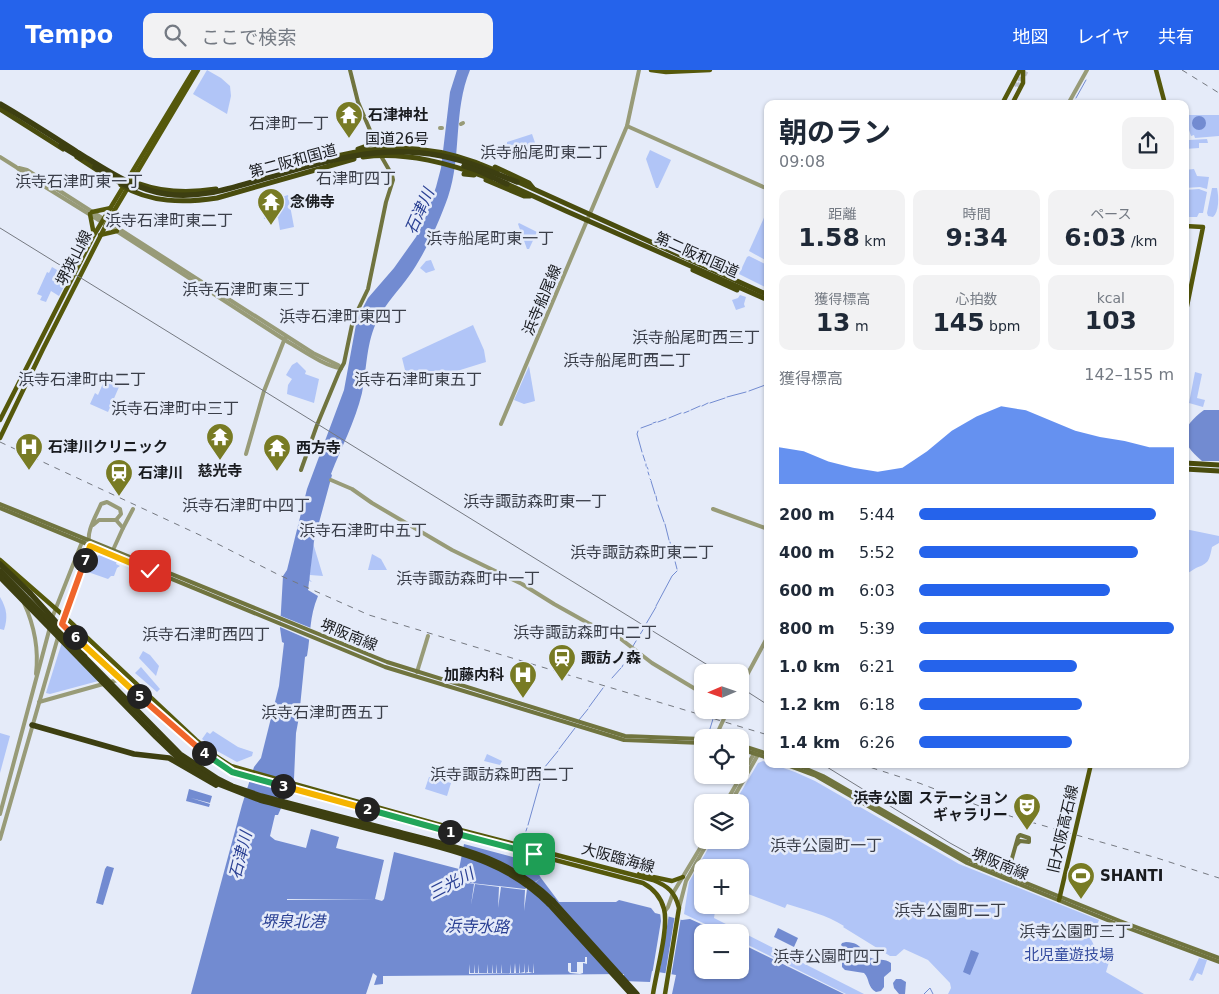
<!DOCTYPE html>
<html lang="ja">
<meta charset="utf-8">
<style>
body{margin:0;font-family:"DejaVu Sans","Noto Sans JP",sans-serif;background:#f2f2f3;color:#1f2937;height:100vh;display:flex;flex-direction:column;font-size:19px;white-space:nowrap}
*{box-sizing:border-box;margin:0}
p{font-size:16px;color:#747a83}
.icon{flex:none;width:28px;height:28px;fill:none;stroke:currentColor;stroke-width:2;stroke-linecap:round;stroke-linejoin:round}
.map{position:relative;flex:1;overflow:hidden}
.side{position:absolute;left:764px;top:30px;width:425px;height:668px;display:flex;flex-direction:column;background:#fff;border-radius:10px;box-shadow:0 1px 4px #0004}
.side>*{flex:none}
.needle{width:32px;rotate:268deg}
.buttons{position:absolute;left:694px;top:594px;display:grid;gap:10px}
.buttons a{display:grid;place-items:center;width:55px;height:55px;border-radius:10px;background:#fff;box-shadow:0 1px 4px #0004;font-size:25px}
.pin{position:absolute;display:grid;place-items:center;width:42px;height:42px;color:#fff;margin:-21px;border-radius:10px;box-shadow:0 2px 8px #0006}
.km{position:absolute;width:25px;height:25px;margin:-12px;border-radius:50%;background:#222;color:#fff;font-size:14px;line-height:25px;text-align:center}
.round{display:grid;place-items:center;flex:none;width:52px;height:52px;border-radius:10px;background:#f2f2f3}
.overview{display:flex;align-items:center;justify-content:space-between;height:85px;padding:0 15px}
h1{font-size:28px;font-weight:700;line-height:38px}
.stats{display:grid;grid-template-columns:repeat(3,1fr);gap:8px;height:85px;padding:5px 15px}
.stats div{display:grid;align-content:center;border-radius:10px;background:#f2f2f3;text-align:center}
.stats b{font-size:25px;font-weight:700}
.stats small{font-size:14px;font-weight:400}
.stats p{font-size:14px}
.chart{height:140px;padding:10px 15px}
.chart p{display:flex;justify-content:space-between}
.chart svg{width:100%;height:90px;margin-top:5px;fill:#2563eb;opacity:.7}
ul{padding:0 15px;list-style:none;font-size:16px}
li{display:grid;grid-template-columns:80px 60px 1fr;align-items:center;height:38px}
li i{height:12px;border-radius:6px;background:#2563eb}
header{display:flex;align-items:center;gap:30px;box-sizing:border-box;height:70px;padding:0 25px;background:#2563eb;color:#fff}
header strong{font-size:24px}
nav{display:flex;gap:28px;margin-inline-start:auto;font-size:18px}
.search{width:350px;height:45px;background:#f2f2f3;display:flex;align-items:center;gap:12px;box-sizing:border-box;padding:0 18px;border-radius:10px;color:#747a83;font-size:19px}
.map>svg:first-child{display:block}
</style>
<header>
<strong>Tempo</strong>
<div class="search"><svg class="icon" aria-label="search" viewBox="0 0 24 24"><circle cx="10" cy="10" r="6"/><path d="M15 15l6 6"/></svg>ここで検索</div>
<nav><a>地図</a><a>レイヤ</a><a>共有</a></nav>
</header>
<div class="map">
<svg width="1219" height="924" viewBox="0 0 1219 924">
<rect width="100%" height="100%" fill="#e5ebf9"/>
<g fill="#b1c5f7">
<polygon points="207,0 221,8 230,16 231,26 227,44 193,24"/>
<polygon points="1188,45 1219,45 1219,66 1195,68 1194,65 1191,66 1186,51 1189,49"/>
<polygon points="1185,57 1189,70 1207,69 1208,73 1199,73 1199,78 1185,79"/>
<polygon points="532,64 540,87 538,88 507,74 507,72"/>
<polygon points="650,80 671,90 658,118 656,118 646,89"/>
<polygon points="1194,99 1197,106 1209,107 1207,119 1200,117 1185,118 1185,100"/>
<path d="M1212,118h5c2,9 2,24 -4,29l-5,-1 -1,-3z"/>
<polygon points="1199,119 1207,122 1203,143 1199,143 1197,147 1185,147 1185,120"/>
<polygon points="288,125 294,157 280,160 278,148 264,149 263,133"/>
<polygon points="767,141 767,191 749,181"/>
<polygon points="519,153 537,162 529,179 527,179 518,154"/>
<polygon points="749,186 767,195 767,218 739,204 747,187"/>
<polygon points="431,190 435,200 426,203 420,198 426,191"/>
<polygon points="52,197 69,207 59,226 51,221 46,232 40,230 42,226 37,224 47,202 49,203"/>
<polygon points="740,225 746,227 744,234 745,237 736,240 732,230 738,228"/>
<polygon points="473,255 484,280 486,292 412,315 407,308 402,288"/>
<polygon points="297,292 306,301 305,304 319,309 314,333 287,324 288,315 292,309 286,305 292,295"/>
<polygon points="529,296 535,331 524,334 514,330"/>
<polygon points="1195,302 1202,304 1197,328 1205,330 1203,337 1189,333"/>
<polygon points="104,311 119,317 108,342 90,334 95,323 98,325"/>
<path d="M1185,459l34,7v7l-7,4c-3,14 -3,16 -16,21 -4,2 -7,5 -11,6z"/>
<polygon points="313,473 323,506 310,505 310,510 312,512 309,511"/>
<polygon points="101,484 117,491 116,494 120,496 117,498 114,506 111,506 108,509 88,502 94,488"/>
<polygon points="372,484 381,489 387,500 368,500"/>
<path d="M0,527c7,12 8,20 4,33l-4,-1z"/>
<polygon points="63,569 102,610 50,624 46,623"/>
<polygon points="143,581 150,585 159,596 156,606 139,588"/>
<polygon points="141,597 160,619 157,622 135,603"/>
<polygon points="213,661 238,677 253,682 252,686 237,692 217,681 202,669 207,662 210,664"/>
<polygon points="0,663 10,666 0,703"/>
<polygon points="487,684 502,691 500,695 484,691"/>
<path d="M763,691l32,11 20,9 144,83 140,56 -8,19 6,13h15l-6,20 38,22h-196l3,-6 -1,-5 -22,-23 -24,-11 -8,7h-6l-47,-29 1,-1c-17,-11 -38,-16 -57,-22l-2,4 -45,-17v-23h-38v37h14l-2,13 150,76h-18l-106,-53v-9h-18l-38,-18 5,-32 24,-42h27v-38h-5l23,-39z"/>
<polygon points="429,707 451,713 447,726 425,719"/>
<polygon points="1199,888 1207,890 1202,905 1197,903 1193,911 1189,910"/>
</g>
<g fill="#728bd1">
<path d="M457,0h13c-17,41 -8,86 -22,127 -9,25 -23,57 -39,79 -10,14 -23,27 -31,43 -12,23 -11,49 -16,74 -7,29 -21,55 -31,81l1,1 -18,66 -6,49 10,6c-9,21 -7,38 -11,60l-2,1 -6,60 -3,16 -2,46 -16,36h-3l-5,21 5,4 31,8 5,-19 28,8 -3,11 48,12 -9,39 7,2 2,-2 10,-47 65,17 5,-25 68,18 9,16 18,24h57l3,-2 32,8 4,5 27,7 8,-1 29,13h-17v38h38v-27l104,51h-172l4,-19 -24,-4 -2,11 -27,-1 1,-7 -241,2v8l-9,1 3,-9 -4,-3 -7,21h-175l51,-189 12,-38 7,-9 18,-72 5,-43 -2,-1 -2,-14 3,-52 4,-6 20,-81 37,-99 13,-71 11,-21 26,-30 22,-31 9,-18 11,-32 5,-19 9,-76z"/>
<circle cx="1199" cy="53" r="7"/>
<path d="M1204,340h15v51h-17c-24,-20 -22,-33 2,-51z"/>
<polygon points="189,719 212,726 210,733 191,728 210,734 209,737 186,731"/>
<polygon points="107,796 114,798 103,835 96,833 105,799"/>
<polygon points="778,858 798,868 794,877 774,867"/>
<path d="M846,872c18,1 14,10 25,16 6,3 14,0 20,5v8l-7,6v10l-3,4 -5,1c-9,-5 -6,-13 -12,-19l-19,-3 -3,-3v-5l7,-5v-4l-8,-8 1,-2z"/>
<polygon points="971,880 979,883 970,905 963,902"/>
<polygon points="896,909 901,909 906,912 905,924 899,924 894,918 893,913"/>
</g>
<g fill="#e5ebf9">
<polygon points="281,546 311,558 310,570 280,557"/>
<polygon points="541,808 527,819 524,841 525,820 501,817 498,838 499,817 475,814 471,835 474,814 462,812 525,819"/>
<polygon points="287,829 375,830 381,830 287,830"/>
<polygon points="660,842 669,844 659,905 654,904 654,906 652,905 661,851"/>
<polygon points="675,845 681,847 671,907 665,906"/>
<polygon points="585,887 587,887 587,894 583,893 583,903 580,904 570,903 568,901 568,893 571,893 571,902 577,902 577,892 585,892"/>
<polygon points="515,893 516,903 519,903 520,893 520,903 524,902 524,893 525,903 528,902 529,894 529,902 533,903 534,893 534,903 469,904 469,894 470,903 474,903 474,894 475,903 478,903 478,894 479,903 483,903 483,894 483,903 487,903 487,894 488,903 492,903 493,894 493,903 496,903 497,894 497,903 501,903 501,894 502,903 506,903 506,894 506,903 510,903 511,894 511,903 514,903"/>
</g>
<g fill="none" stroke-linecap="round" stroke-linejoin="round">
<g stroke="#728bd1" stroke-width="1">
<polyline points="1076,28 1086,10"/>
<polyline points="1063,34 1065,33"/>
<polyline points="749,321 768,314"/>
<polyline points="727,327 746,322"/>
<polyline points="710,333 725,328"/>
<polyline points="702,336 708,333"/>
<polyline points="691,340 700,336"/>
<polyline points="684,343 689,341"/>
<polyline points="669,348 681,343"/>
<polyline points="658,352 666,349"/>
<polyline points="653,353 656,352"/>
<polyline points="641,358 652,354"/>
<polyline points="638,361 637,364 642,382"/>
<polyline points="643,385 645,391"/>
<polyline points="646,394 646,396"/>
<polyline points="647,397 648,399"/>
<polyline points="648,402 649,405"/>
<polyline points="650,409 651,410"/>
<polyline points="651,411 655,424"/>
<polyline points="656,426 657,431"/>
<polyline points="658,435 664,452"/>
<polyline points="665,454 669,470"/>
<polyline points="670,472 677,499"/>
<polyline points="656,536 672,506 677,501"/>
<polyline points="646,554 656,537"/>
<polyline points="633,576 644,558"/>
<polyline points="628,587 631,579"/>
<polyline points="625,592 626,590"/>
<polyline points="622,597 623,595"/>
<polyline points="612,608 621,598"/>
<polyline points="589,637 603,618"/>
<polyline points="716,641 717,640"/>
<polyline points="579,650 588,639"/>
<polyline points="709,662 713,649"/>
<polyline points="559,679 575,658"/>
<polyline points="528,755 544,698 558,681"/>
<polyline points="526,761 527,758"/>
<polyline points="522,774 525,765"/>
<polyline points="924,924 930,918 933,924"/>
</g>
<g stroke="#bcc1cd" stroke-width="4.5" stroke-dasharray="4.5 2" stroke-linecap="butt">
<polyline points="1014,16 1023,0"/>
<polyline points="1018,17 1027,0"/>
</g>
<g stroke="#989b78" stroke-width="4">
<polyline points="1068,34 1087,0"/>
<polyline points="461,54 463,53"/>
<polyline points="627,56 768,119"/>
<polyline points="440,58 442,58"/>
<path d="M0,87l16,10 10,8 92,57 170,110c14,8 38,25 53,26"/>
<polyline points="19,98 27,100 313,283 338,295 341,298"/>
<polyline points="501,354 627,56 639,0"/>
<polyline points="246,384 264,321 285,268"/>
<polyline points="331,410 352,419 372,433 452,480 522,514 554,534 588,553 617,566 652,593 702,623"/>
<polyline points="713,439 768,459"/>
<polyline points="123,458 133,439"/>
<polyline points="113,480 123,458 116,450"/>
<path d="M24,533c10,22 15,46 12,71"/>
<polyline points="52,548 82,472 83,471"/>
<path d="M62,555l28,-80c-5,-12 6,-29 11,-41l6,-2 13,7 1,5 -5,6h-17l-6,5"/>
<polyline points="417,602 428,566"/>
<polyline points="740,618 768,566"/>
<polyline points="39,632 121,609"/>
<polyline points="715,668 728,640"/>
<polyline points="726,732 755,682"/>
<polyline points="731,732 759,683"/>
<polyline points="0,744 50,557"/>
<polyline points="0,769 58,567"/>
<polyline points="679,838 686,811 709,770"/>
<polyline points="665,841 668,837 673,823 705,770"/>
</g>
<g stroke="#70743f" stroke-width="4">
<polyline points="301,400 317,355 339,302 344,293 353,250 368,219 386,132 393,110 392,105 381,86 358,32 350,0"/>
<polyline points="0,434 387,592 625,666 702,669"/>
<polyline points="0,438 385,597 624,670 702,673"/>
<polyline points="740,675 768,684"/>
<polyline points="740,679 768,688"/>
<polyline points="784,694 816,706 967,793 1117,854 1219,892"/>
<polyline points="795,694 823,706 967,789 1120,851 1219,888"/>
<polyline points="1007,806 1018,767 1020,765 1029,768 1029,772 1020,771 1016,775"/>
</g>
<g stroke="#55580b" stroke-width="4.5">
<polyline points="651,0 666,2 710,0"/>
<polyline points="1156,0 1165,34"/>
<polyline points="1002,34 1020,0"/>
<polyline points="1012,34 1023,13 1023,0"/>
<polyline points="92,142 111,138"/>
<polyline points="90,144 94,165"/>
<polyline points="1185,156 1203,157 1185,246"/>
<polyline points="100,165 117,161"/>
<polyline points="0,350 94,165 194,0"/>
<polyline points="0,368 43,279 108,151 198,0"/>
<path d="M0,490l64,56 132,124 21,17 14,9 206,58 216,56c15,6 22,12 26,28l-14,86"/>
<path d="M59,552l134,121 20,18 19,11 204,57 207,54c11,6 18,14 21,26 5,19 -8,64 -11,85"/>
<polyline points="639,804 672,811 683,807"/>
<polyline points="1059,830 1091,694"/>
</g>
<g stroke="#494c0e" stroke-width="5">
<polyline points="0,39 63,79"/>
<polyline points="358,79 375,73"/>
<path d="M337,86c57,-14 107,-9 160,15"/>
<polyline points="77,87 97,100"/>
<path d="M363,87c43,-6 88,7 128,22"/>
<polyline points="495,97 529,113 533,118"/>
<polyline points="464,104 474,105"/>
<polyline points="486,110 524,126 530,126"/>
<polyline points="516,111 768,225"/>
<path d="M140,114c25,9 50,9 76,5"/>
<polyline points="503,114 507,114 566,141 768,230"/>
<path d="M121,115c29,18 63,18 96,13l137,-39"/>
<polyline points="693,200 737,220"/>
<polyline points="1185,393 1219,395"/>
<polyline points="1185,399 1219,401"/>
</g>
<g stroke="#3d3f11" stroke-width="5.5">
<polyline points="480,97 517,112"/>
<polyline points="479,101 507,114"/>
<polyline points="0,494 30,523"/>
<polyline points="32,655 134,684 169,688 216,715"/>
<polyline points="553,831 637,924"/>
<polyline points="549,834 631,924"/>
</g>
<g stroke="#757981" stroke-width="1">
<polyline points="0,158 719,602"/>
<polyline points="740,617 768,635"/>
<polyline points="822,694 950,773 979,789 1003,800"/>
</g>
<g stroke="#757981" stroke-width="1" stroke-dasharray="6 6" stroke-linecap="butt">
<polyline points="1182,0 1219,23"/>
<polyline points="0,372 204,467 279,505 369,545 768,665"/>
<polyline points="860,694 919,713 982,737 1013,747 1157,788 1219,808"/>
</g>
<g stroke="#3d3f11" stroke-width="5.5">
<path d="M0,34c26,15 52,32 77,48 28,17 56,37 89,42 32,5 62,-5 93,-14 79,-22 140,-44 221,-13"/>
<polyline points="61,76 81,88"/>
<polyline points="464,96 479,101"/>
<polyline points="95,97 119,112 135,119"/>
<path d="M0,501l180,183 38,25 14,7 29,10c44,12 89,23 133,35 61,16 112,24 159,70"/>
<path d="M0,507l156,160 22,21 38,25 44,17c45,12 89,24 134,35 59,16 110,24 155,69"/>
<polyline points="30,523 85,584"/>
</g>
</g>
<g fill="none" stroke-linecap="round" stroke-linejoin="round">
<defs>
<polyline id="split-1" points="450,762 534,784"/>
<polyline id="split-2" points="367,739 450,762"/>
<polyline id="split-3" points="283,716 367,739"/>
<polyline id="split-4" points="204,683 232,702 283,716"/>
<polyline id="split-5" points="139,626 204,683"/>
<polyline id="split-6" points="75,567 139,626"/>
<polyline id="split-7" points="75,567 62,554 85,490"/>
<polyline id="split-8" points="85,490 90,476 150,501"/>
</defs>
<use href="#split-1" stroke="#fff" stroke-width="10"/>
<use href="#split-2" stroke="#fff" stroke-width="10"/>
<use href="#split-3" stroke="#fff" stroke-width="10"/>
<use href="#split-4" stroke="#fff" stroke-width="10"/>
<use href="#split-5" stroke="#fff" stroke-width="10"/>
<use href="#split-6" stroke="#fff" stroke-width="10"/>
<use href="#split-7" stroke="#fff" stroke-width="10"/>
<use href="#split-8" stroke="#fff" stroke-width="10"/>
<use href="#split-1" stroke="#22a559" stroke-width="6"/>
<use href="#split-2" stroke="#22a559" stroke-width="6"/>
<use href="#split-3" stroke="#f5b400" stroke-width="6"/>
<use href="#split-4" stroke="#22a559" stroke-width="6"/>
<use href="#split-5" stroke="#f0652b" stroke-width="6"/>
<use href="#split-6" stroke="#f5b400" stroke-width="6"/>
<use href="#split-7" stroke="#f0652b" stroke-width="6"/>
<use href="#split-8" stroke="#f5b400" stroke-width="6"/>
</g>
<defs>
<symbol id="temple-pin" viewBox="-11 -11 22 30"><path d="M0 17L-7.5 6A9.5 9.5 0 1 1 7.5 6Z" fill="#787b24" stroke="#e5ebf9"/><path d="M0-6L5-2H3V0L6.5 2.5H4V6H1.5V3h-3V6H-4V2.5H-6.5L-3 0V-2H-5Z" fill="#fff"/></symbol>
<symbol id="hospital-pin" viewBox="-11 -11 22 30"><path d="M0 17L-7.5 6A9.5 9.5 0 1 1 7.5 6Z" fill="#787b24" stroke="#e5ebf9"/><path d="M-5-5h3v3.5h4V-5h3V5h-3V1.5h-4V5h-3Z" fill="#fff"/></symbol>
<symbol id="station-pin" viewBox="-11 -11 22 30"><path d="M0 17L-7.5 6A9.5 9.5 0 1 1 7.5 6Z" fill="#787b24" stroke="#e5ebf9"/><path d="M-3-6H3Q5-6 5-4V2Q5 4 3 4L4.5 6H3L1.5 4h-3L-3 6H-4.5L-3 4Q-5 4-5 2V-4Q-5-6-3-6ZM-3.5-4v3h7v-3ZM-3.5 1v1.5H-2V1ZM2 1v1.5H3.5V1Z" fill="#fff"/></symbol>
<symbol id="theatre-pin" viewBox="-11 -11 22 30"><path d="M0 17L-7.5 6A9.5 9.5 0 1 1 7.5 6Z" fill="#787b24" stroke="#e5ebf9"/><path d="M-5-5.5Q0-4 5-5.5V0Q5 5 0 6Q-5 5-5 0ZM-3.3-2.5H-1v1.5H-3.3ZM1-2.5H3.3v1.5H1ZM-2.8 1Q0 5.5 2.8 1Z" fill="#fff"/></symbol>
<symbol id="stadium-pin" viewBox="-11 -11 22 30"><path d="M0 17L-7.5 6A9.5 9.5 0 1 1 7.5 6Z" fill="#787b24" stroke="#e5ebf9"/><path d="M0-5a6.5 5 0 1 0 0 10a6.5 5 0 1 0 0-10ZM-3.5-1.8h7v3.6h-7Z" fill="#fff"/></symbol>
</defs>
<g fill-rule="evenodd">
<use href="#temple-pin" x="333" y="29" width="32" height="43"/>
<use href="#temple-pin" x="255" y="116" width="32" height="43"/>
<use href="#temple-pin" x="204" y="351" width="32" height="43"/>
<use href="#hospital-pin" x="13" y="361" width="32" height="43"/>
<use href="#temple-pin" x="261" y="362" width="32" height="43"/>
<use href="#station-pin" x="103" y="387" width="32" height="43"/>
<use href="#station-pin" x="546" y="572" width="32" height="43"/>
<use href="#hospital-pin" x="507" y="589" width="32" height="43"/>
<use href="#theatre-pin" x="1011" y="721" width="32" height="43"/>
<use href="#stadium-pin" x="1065" y="790" width="32" height="43"/>
</g>
<g text-anchor="middle" stroke-width="5" stroke-linejoin="round" paint-order="stroke">
<g font-size="15" font-weight="bold" fill="#191b1f" stroke="#e5ebf9" text-anchor="start">
<text x="368" y="50">石津神社</text>
<text x="290" y="137">念佛寺</text>
<text x="48" y="382">石津川クリニック</text>
<text x="296" y="383">西方寺</text>
<text x="220" y="406" text-anchor="middle">慈光寺</text>
<text x="138" y="408">石津川</text>
<text x="581" y="593">諏訪ノ森</text>
<text x="504" y="610" text-anchor="end">加藤内科</text>
<text x="1008" y="733" text-anchor="end">浜寺公園 ステーション<tspan x="1008" dy="17">ギャラリー</tspan></text>
<text x="1100" y="811">SHANTI</text>
</g>
<g font-size="15" fill="#191b1f" stroke="#e5ebf9">
<text x="397" y="74">国道26号</text>
<text transform="translate(293 91) rotate(-15)" y="5">第二阪和国道</text>
<text transform="translate(697 185) rotate(24)" y="5">第二阪和国道</text>
<text transform="translate(74 188) rotate(-63)" y="5">堺狭山線</text>
<text transform="translate(542 230) rotate(-67)" y="5">浜寺船尾線</text>
<text transform="translate(349 565) rotate(22)" y="5">堺阪南線</text>
<text transform="translate(1063 759) rotate(-77)" y="5">旧大阪高石線</text>
<text transform="translate(618 788) rotate(15)" y="5">大阪臨海線</text>
<text transform="translate(1000 794) rotate(22)" y="5">堺阪南線</text>
</g>
<g font-size="15" fill="#334b9f" stroke="#e5ebf9">
<text x="1069" y="890">北児童遊技場</text>
</g>
<g font-size="16" fill="#3b3f4a" stroke="#e5ebf9">
<text x="289" y="59">石津町一丁</text>
<text x="544" y="88">浜寺船尾町東二丁</text>
<text x="356" y="114">石津町四丁</text>
<text x="79" y="117">浜寺石津町東一丁</text>
<text x="169" y="156">浜寺石津町東二丁</text>
<text x="490" y="174">浜寺船尾町東一丁</text>
<text x="246" y="225">浜寺石津町東三丁</text>
<text x="343" y="252">浜寺石津町東四丁</text>
<text x="696" y="273">浜寺船尾町西三丁</text>
<text x="627" y="296">浜寺船尾町西二丁</text>
<text x="82" y="315">浜寺石津町中二丁</text>
<text x="418" y="315">浜寺石津町東五丁</text>
<text x="175" y="344">浜寺石津町中三丁</text>
<text x="535" y="437">浜寺諏訪森町東一丁</text>
<text x="246" y="441">浜寺石津町中四丁</text>
<text x="363" y="466">浜寺石津町中五丁</text>
<text x="642" y="488">浜寺諏訪森町東二丁</text>
<text x="468" y="514">浜寺諏訪森町中一丁</text>
<text x="585" y="568">浜寺諏訪森町中二丁</text>
<text x="206" y="570">浜寺石津町西四丁</text>
<text x="325" y="648">浜寺石津町西五丁</text>
<text x="502" y="710">浜寺諏訪森町西二丁</text>
<text x="826" y="781">浜寺公園町一丁</text>
<text x="950" y="846">浜寺公園町二丁</text>
<text x="1075" y="867">浜寺公園町三丁</text>
<text x="829" y="892">浜寺公園町四丁</text>
</g>
<g font-size="16" font-style="italic" fill="#2b4194" stroke="#e5ebf9">
<text transform="translate(419 141) rotate(-66)" y="6">石津川</text>
<text transform="translate(240 785) rotate(-76)" y="6">石津川</text>
<text transform="translate(451 813) rotate(-27)" y="6">三光川</text>
<text x="293" y="857">堺泉北港</text>
<text transform="translate(477 856) rotate(1)" y="6">浜寺水路</text>
</g>
</g>
</svg>
<div class="buttons">
<a><svg class="needle" viewBox="-14 -14 28 28"><path d="M0-13l5 13h-10z" fill="#e53935"/><path d="M0 13l5-13h-10z" fill="#747a83"/></svg></a>
<a><svg class="icon" aria-label="locate" viewBox="0 0 24 24"><circle cx="12" cy="12" r="6"/><path d="M12 2v4M12 18v4M2 12h4M18 12h4"/></svg></a>
<a><svg class="icon" aria-label="layers" viewBox="0 0 24 24"><path d="M12 4l9 5-9 5-9-5zM3 14l9 5 9-5"/></svg></a>
<a>+</a>
<a>−</a>
</div>
<div class="pin" style="left:534px;top:784px;background:#1e9e55"><svg class="icon" aria-label="arrive" viewBox="0 0 24 24"><path d="M6 21V4h12l-3 4 3 4H6"/></svg></div>
<div class="pin" style="left:150px;top:501px;background:#d93025"><svg class="icon" aria-label="check" viewBox="0 0 24 24"><path d="M5 12l5 5 9-10"/></svg></div>
<b class="km" style="left:450px;top:762px">1</b>
<b class="km" style="left:367px;top:739px">2</b>
<b class="km" style="left:283px;top:716px">3</b>
<b class="km" style="left:204px;top:683px">4</b>
<b class="km" style="left:139px;top:626px">5</b>
<b class="km" style="left:75px;top:567px">6</b>
<b class="km" style="left:85px;top:490px">7</b>
<section class="side">
<div class="overview"><div><h1>朝のラン</h1><p>09:08</p></div><a class="round"><svg class="icon" aria-label="share" viewBox="0 0 24 24"><path d="M12 15V3M7 8l5-5 5 5M5 13v7h14v-7"/></svg></a></div>
<div class="stats">
<div><p>距離</p><b>1.58<small> km</small></b></div>
<div><p>時間</p><b>9:34</b></div>
<div><p>ペース</p><b>6:03<small> /km</small></b></div>
</div>
<div class="stats">
<div><p>獲得標高</p><b>13<small> m</small></b></div>
<div><p>心拍数</p><b>145<small> bpm</small></b></div>
<div><p>kcal</p><b>103</b></div>
</div>
<div class="chart"><p><span>獲得標高</span>142–155 m</p>
<svg viewBox="0 0 160 44" preserveAspectRatio="none"><path d="M0 44V26L10 28L20 33L30 36L40 38L50 36L60 28L70 18L80 11L90 6L100 8L110 13L120 18L130 21L140 23L150 26L160 26V44z"/></svg>
</div>
<ul>
<li><b>200 m</b>5:44<i style="width:93%"></i></li>
<li><b>400 m</b>5:52<i style="width:86%"></i></li>
<li><b>600 m</b>6:03<i style="width:75%"></i></li>
<li><b>800 m</b>5:39<i style="width:100%"></i></li>
<li><b>1.0 km</b>6:21<i style="width:62%"></i></li>
<li><b>1.2 km</b>6:18<i style="width:64%"></i></li>
<li><b>1.4 km</b>6:26<i style="width:60%"></i></li>
</ul>
</section>
</div>
